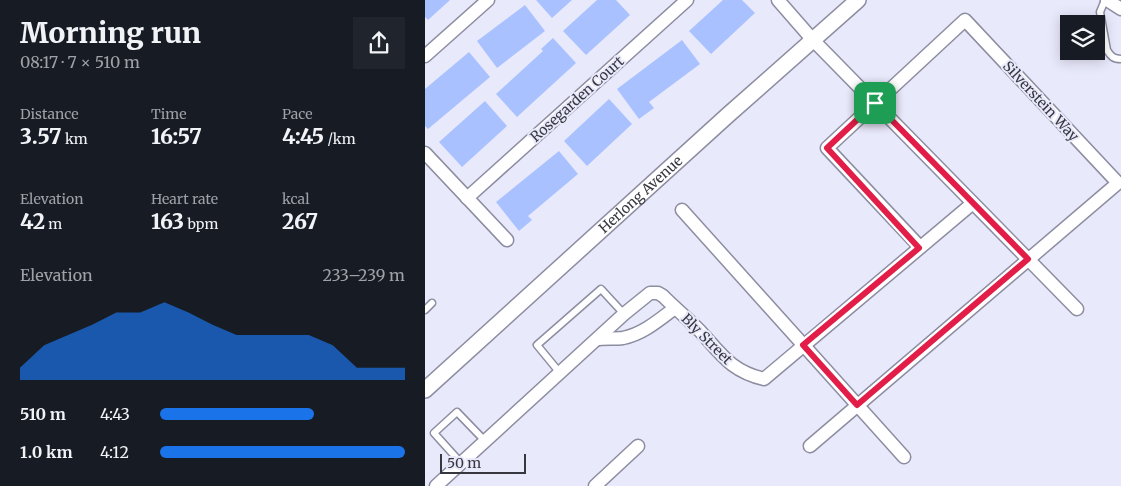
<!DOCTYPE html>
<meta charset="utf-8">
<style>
body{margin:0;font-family:Merriweather,serif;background:#20242c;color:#f1f3f6;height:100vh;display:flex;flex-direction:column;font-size:19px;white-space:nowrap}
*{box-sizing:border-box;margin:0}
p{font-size:16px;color:#9ea1a6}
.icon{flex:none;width:28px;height:28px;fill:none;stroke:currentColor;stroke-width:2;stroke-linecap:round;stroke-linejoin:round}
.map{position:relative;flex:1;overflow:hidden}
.sheet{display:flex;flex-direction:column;background:#171b24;width:425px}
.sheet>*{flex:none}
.controls{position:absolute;left:635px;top:15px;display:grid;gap:10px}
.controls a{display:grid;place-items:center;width:45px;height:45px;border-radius:0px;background:#171b24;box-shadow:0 2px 12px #0003;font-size:25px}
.scale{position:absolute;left:15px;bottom:12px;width:86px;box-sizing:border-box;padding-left:5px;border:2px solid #373740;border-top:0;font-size:14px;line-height:18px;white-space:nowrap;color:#373740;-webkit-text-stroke:4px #e9e9fc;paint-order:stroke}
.pin{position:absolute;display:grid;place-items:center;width:42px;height:42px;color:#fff;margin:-21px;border-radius:10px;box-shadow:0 2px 8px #0006}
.round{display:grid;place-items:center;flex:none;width:52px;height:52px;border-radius:0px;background:#20242c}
.head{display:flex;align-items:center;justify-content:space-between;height:85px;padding:0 20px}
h1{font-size:28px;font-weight:800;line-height:38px}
.stats{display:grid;grid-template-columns:repeat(3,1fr);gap:8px;height:85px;padding:5px 20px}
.stats div{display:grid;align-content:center}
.stats b{font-size:21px;font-weight:800}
.stats small{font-size:14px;font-weight:400}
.stats p{font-size:14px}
.chart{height:140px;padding:10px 20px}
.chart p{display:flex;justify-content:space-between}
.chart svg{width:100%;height:90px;margin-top:5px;fill:#1a73e8;opacity:.7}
ul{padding:0 20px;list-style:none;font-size:16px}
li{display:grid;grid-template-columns:80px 60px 1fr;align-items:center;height:38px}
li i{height:12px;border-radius:6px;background:#1a73e8}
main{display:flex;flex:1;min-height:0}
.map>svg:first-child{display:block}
</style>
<main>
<section class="sheet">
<div class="head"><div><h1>Morning run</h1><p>08:17 · 7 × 510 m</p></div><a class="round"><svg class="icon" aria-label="share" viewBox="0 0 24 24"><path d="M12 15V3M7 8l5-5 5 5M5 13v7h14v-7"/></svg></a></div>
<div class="stats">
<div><p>Distance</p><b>3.57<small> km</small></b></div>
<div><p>Time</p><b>16:57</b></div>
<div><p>Pace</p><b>4:45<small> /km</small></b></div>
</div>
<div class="stats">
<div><p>Elevation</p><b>42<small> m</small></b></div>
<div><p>Heart rate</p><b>163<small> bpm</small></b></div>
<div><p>kcal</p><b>267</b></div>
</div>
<div class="chart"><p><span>Elevation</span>233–239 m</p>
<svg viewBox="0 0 160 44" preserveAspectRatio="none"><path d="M0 44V38L10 27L20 22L30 17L40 11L50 11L60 6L70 11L80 17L90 22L100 22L110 22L120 22L130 27L140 38L150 38L160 38V44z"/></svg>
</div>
<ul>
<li><b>510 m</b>4:43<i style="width:63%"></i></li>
<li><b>1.0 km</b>4:12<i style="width:100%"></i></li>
</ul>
</section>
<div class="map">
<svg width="696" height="486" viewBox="0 0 696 486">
<rect width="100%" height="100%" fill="#e9e9fc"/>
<g fill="#a9c2ff">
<polygon points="0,0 25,0 3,20 0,17"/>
<polygon points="111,0 147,0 127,18"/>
<polygon points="172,0 191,0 205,15 161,55 138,31"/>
<polygon points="298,0 317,0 330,13 286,54 264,31"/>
<polygon points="100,5 120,31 72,68 52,41"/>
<polygon points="128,38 151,63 92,117 71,94 118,51 116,49"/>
<polygon points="257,40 275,64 224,102 229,108 214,119 192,89"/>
<polygon points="44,52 65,77 3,129 0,126 0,89"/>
<polygon points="184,99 207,124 162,166 139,141"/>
<polygon points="60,101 82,126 37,167 14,142"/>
<polygon points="134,151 153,174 103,216 107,220 94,231 71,202"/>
</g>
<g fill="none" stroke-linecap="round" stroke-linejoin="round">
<defs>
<g id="service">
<path d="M680,0l-5,12 7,38c4,7 7,9 14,9"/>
<polyline points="0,310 7,303"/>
<polyline points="135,373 112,345 176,289 199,314"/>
<polyline points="36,463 9,433 32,412 60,441"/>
</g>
<g id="minor">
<polyline points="353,0 387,39 652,309"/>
<polyline points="682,0 696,9"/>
<polyline points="0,56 63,0"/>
<polyline points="0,153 82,240"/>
<polyline points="42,198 262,0"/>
<polyline points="257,210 479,457"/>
<path d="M174,339c7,-1 16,0 24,-1 20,-4 36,-18 52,-30"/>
<polyline points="385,446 693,183 540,20 402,148 495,247"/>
<path d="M11,486l188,-172 26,-21h8l5,3c12,12 25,23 37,35 22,24 31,40 64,48l209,-176"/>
<polyline points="170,486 213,446"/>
</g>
<g id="tertiary">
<path id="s1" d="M0,390l303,-275 130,-115"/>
</g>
</defs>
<use href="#service" stroke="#8d8da2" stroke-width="9"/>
<use href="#minor" stroke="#8d8da2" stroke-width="15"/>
<use href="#tertiary" stroke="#8d8da2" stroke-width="18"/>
<use href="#service" stroke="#fff" stroke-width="6"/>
<use href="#minor" stroke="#fff" stroke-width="12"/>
<use href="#tertiary" stroke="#fff" stroke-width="15"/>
</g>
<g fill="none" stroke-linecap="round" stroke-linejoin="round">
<defs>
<polygon id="route" points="450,103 603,259 432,405 378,345 494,248 402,148"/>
</defs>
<use href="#route" stroke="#fff" stroke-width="10"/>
<use href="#route" stroke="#e11d48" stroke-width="6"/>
</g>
<g text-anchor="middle" stroke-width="4" stroke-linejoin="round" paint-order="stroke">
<g font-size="14" fill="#373740" stroke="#e9e9fc">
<text transform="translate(152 99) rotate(-42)" y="5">Rosegarden Court</text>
<text transform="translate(616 101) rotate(47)" y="5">Silverstein Way</text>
<text dy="5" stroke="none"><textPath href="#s1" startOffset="291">Herlong Avenue</textPath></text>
<text transform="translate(282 339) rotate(45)" y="5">Bly Street</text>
</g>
</g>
</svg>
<div class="controls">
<a><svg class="icon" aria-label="layers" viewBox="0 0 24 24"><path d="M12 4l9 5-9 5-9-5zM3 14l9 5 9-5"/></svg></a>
</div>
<div class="scale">50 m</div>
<div class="pin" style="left:450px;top:103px;background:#1e9e55"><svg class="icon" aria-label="arrive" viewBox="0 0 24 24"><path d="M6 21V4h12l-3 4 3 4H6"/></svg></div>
</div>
</main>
